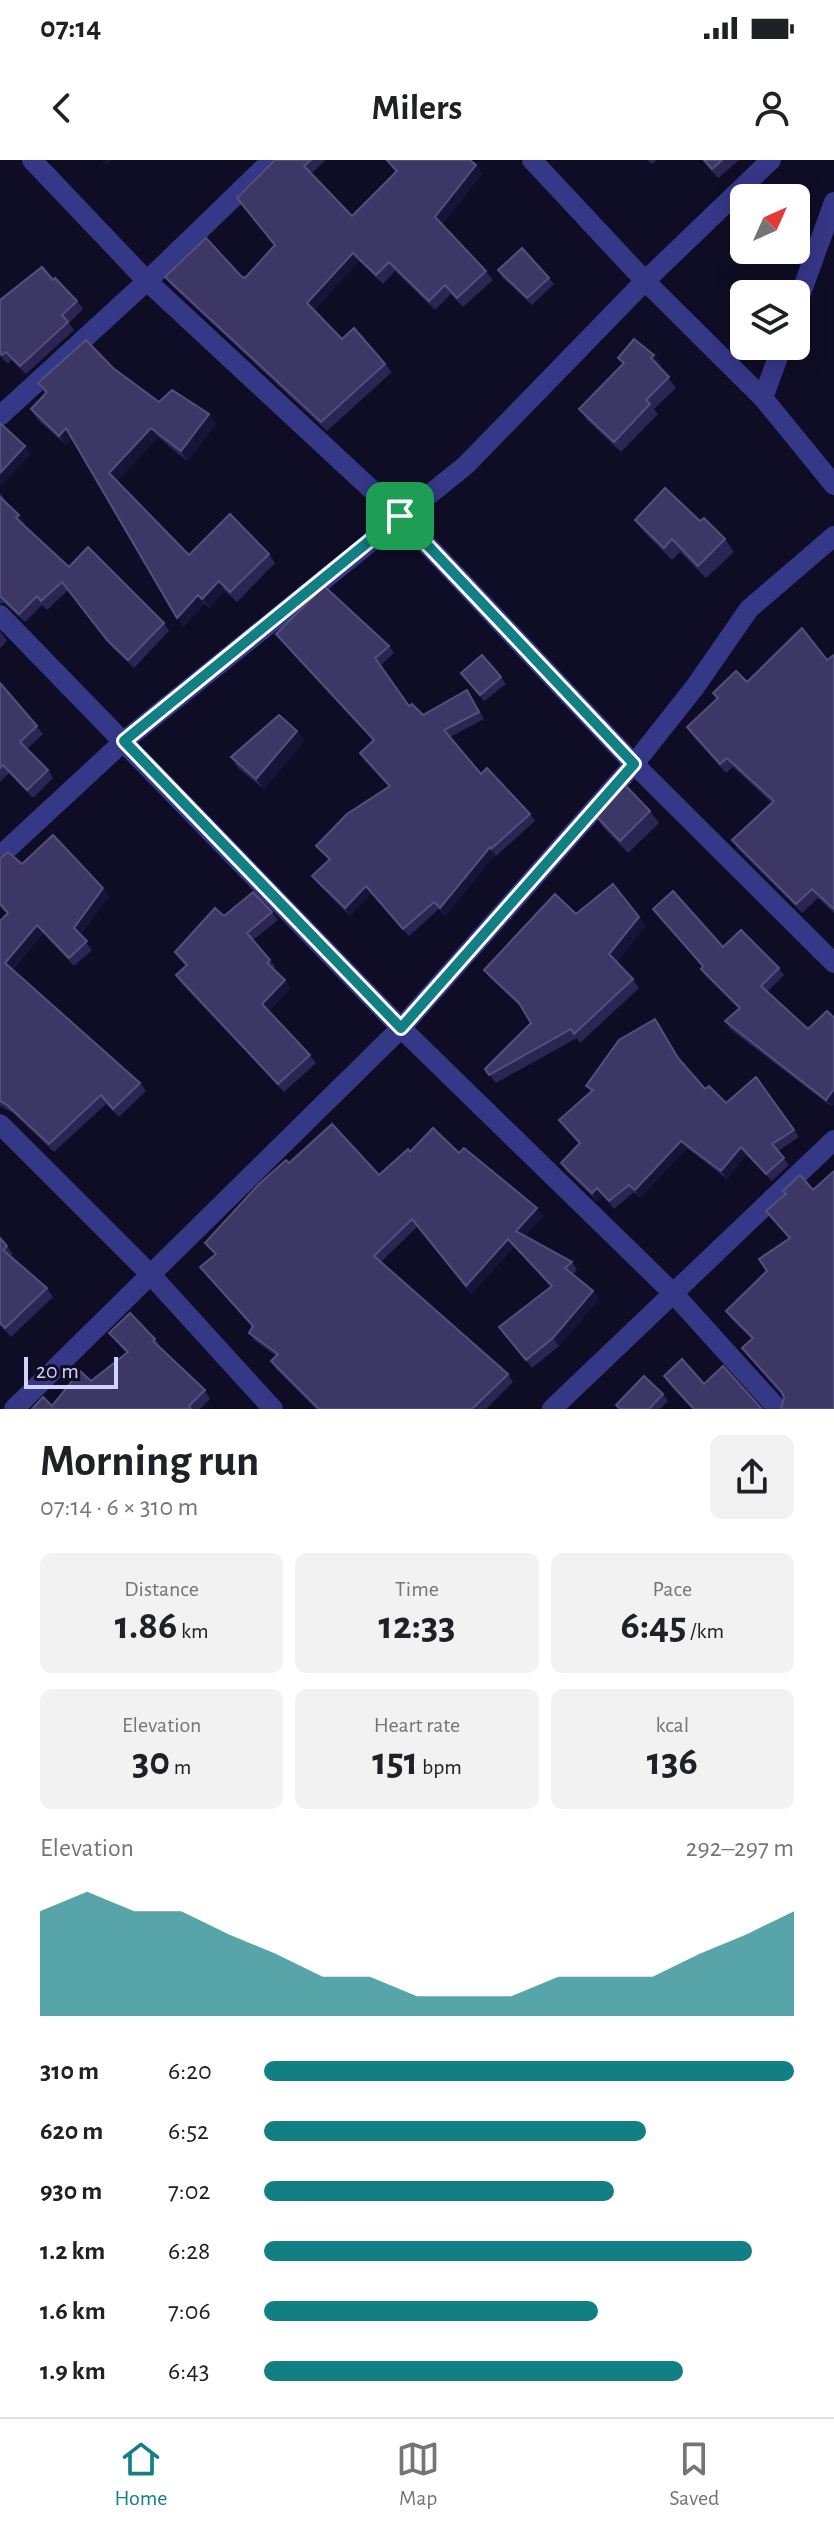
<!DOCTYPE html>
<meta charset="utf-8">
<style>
body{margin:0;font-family:"Alegreya Sans",sans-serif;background:#f2f2f2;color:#202124;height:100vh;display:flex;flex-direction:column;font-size:30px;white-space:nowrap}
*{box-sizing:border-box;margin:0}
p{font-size:26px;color:#757577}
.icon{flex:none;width:44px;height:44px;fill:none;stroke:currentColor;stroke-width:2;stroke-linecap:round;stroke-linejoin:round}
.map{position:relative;height:1249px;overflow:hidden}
.side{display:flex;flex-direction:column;background:#fff;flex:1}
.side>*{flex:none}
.needle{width:52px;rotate:45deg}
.fabs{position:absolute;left:730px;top:24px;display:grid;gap:16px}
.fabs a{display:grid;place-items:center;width:80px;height:80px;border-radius:12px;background:#fff;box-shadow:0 4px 20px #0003;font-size:40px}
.scale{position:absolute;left:24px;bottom:20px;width:94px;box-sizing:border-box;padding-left:8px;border:4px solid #d3d1ff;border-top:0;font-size:22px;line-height:28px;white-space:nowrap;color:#d3d1ff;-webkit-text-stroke:6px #0f0d25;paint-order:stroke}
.pin{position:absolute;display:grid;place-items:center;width:68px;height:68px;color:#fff;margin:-34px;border-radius:16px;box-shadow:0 4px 12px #0006}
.round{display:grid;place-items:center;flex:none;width:84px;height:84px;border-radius:12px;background:#f2f2f2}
.overview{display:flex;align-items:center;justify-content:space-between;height:136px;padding:0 40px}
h1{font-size:44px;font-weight:700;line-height:60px}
.figures{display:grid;grid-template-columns:repeat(3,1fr);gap:12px;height:136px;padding:8px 40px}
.figures div{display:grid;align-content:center;border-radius:12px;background:#f2f2f2;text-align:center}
.figures b{font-size:40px;font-weight:700}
.figures small{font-size:22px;font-weight:400}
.figures p{font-size:22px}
.chart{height:224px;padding:16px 40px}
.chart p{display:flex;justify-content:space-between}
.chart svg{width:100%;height:144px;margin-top:8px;fill:#127f85;opacity:.7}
ul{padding:0 40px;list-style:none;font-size:26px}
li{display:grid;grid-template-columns:128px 96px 1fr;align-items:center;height:60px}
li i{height:20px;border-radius:10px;background:#127f85}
.status{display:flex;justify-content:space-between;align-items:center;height:56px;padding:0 40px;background:#fff;direction:ltr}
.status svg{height:22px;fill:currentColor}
header{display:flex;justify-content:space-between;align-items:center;height:104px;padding:0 40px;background:#fff;font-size:36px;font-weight:700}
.tab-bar{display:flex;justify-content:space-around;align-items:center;height:112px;border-top:2px solid #e0e0e0;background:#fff;font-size:22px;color:#757577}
.tab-bar a{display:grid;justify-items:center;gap:4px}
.tab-bar .active{color:#127f85}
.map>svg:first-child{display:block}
</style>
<div class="status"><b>07:14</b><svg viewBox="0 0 49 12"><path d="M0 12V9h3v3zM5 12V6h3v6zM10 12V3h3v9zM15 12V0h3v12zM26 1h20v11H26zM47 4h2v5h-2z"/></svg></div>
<header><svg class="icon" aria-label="back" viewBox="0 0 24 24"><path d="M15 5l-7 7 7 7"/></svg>Milers<svg class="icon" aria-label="person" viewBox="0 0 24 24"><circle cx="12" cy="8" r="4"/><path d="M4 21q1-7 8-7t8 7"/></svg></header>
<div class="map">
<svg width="834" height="1249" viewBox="0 0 834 1249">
<rect width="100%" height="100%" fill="#0f0d25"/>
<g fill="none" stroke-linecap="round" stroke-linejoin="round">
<g stroke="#353787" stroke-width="20">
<polyline points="32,0 147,121 400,356 634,604 834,803"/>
<polyline points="532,0 645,121 763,238 834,325"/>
<polyline points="796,147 834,42"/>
<polyline points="763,238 782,186"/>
<polyline points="0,256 147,121 272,0"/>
<polyline points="0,455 401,868 673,1133 778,1249"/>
<polyline points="0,696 124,581 466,305 645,121 771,0"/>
<polyline points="0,964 151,1115 273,1249"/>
<polyline points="14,1249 401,868 634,604 695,527 749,449 834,376"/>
<polyline points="552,1249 834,980"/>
</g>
</g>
<g fill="#2b2554">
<polygon points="275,0 326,0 312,13 352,56 396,12 385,0 470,0 476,5 482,14 442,64 486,111 493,120 463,147 451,134 435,150 395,111 383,124 359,101 314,150 342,179 385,204 392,212 327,271 171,125 165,117 241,116 245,118 275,85 237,38"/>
<polygon points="647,0 657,0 652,4"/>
<polygon points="702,0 739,0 718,18"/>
<polygon points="498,110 549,118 554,124 532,145 502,117"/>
<polygon points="53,120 77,141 83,149 69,163 74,170 26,214 11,200 8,204 0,196 0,140"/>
<polygon points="654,195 661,205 660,207 676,228 654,249 658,254 621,292 587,260 579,249 623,204 618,198"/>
<polygon points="113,208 159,242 216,264 187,301 158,277 117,321 189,395 269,394 275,403 237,442 225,431 209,448 204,444 183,467 72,279 66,285 37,259 31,249 45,234 38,223"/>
<polygon points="0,333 5,340 4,341 19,355 25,363 23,365 69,407 164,463 169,471 134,508 113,488 68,430 47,450 42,445 25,462 4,443 0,444"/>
<polygon points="635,360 725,379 734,392 706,418 680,392 672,400 644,372"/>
<polygon points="0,471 7,481 0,488"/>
<polygon points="276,474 389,486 394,493 380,506 409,546 423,555 472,538 484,559 450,577 481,614 530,654 535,661 496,696 495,695 445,756 439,749 409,776 371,733 350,756 318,724 312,716 329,700 316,686 389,627 365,601 360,593 373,580 281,481"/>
<polygon points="834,495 834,753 818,738 802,753 738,689 732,680 772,643 733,607 726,613 693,576 687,567 717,539 713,533 747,522 827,500"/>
<polygon points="461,513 501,517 506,524 484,541"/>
<polygon points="0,523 43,574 27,589 48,610 53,618 33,638 9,613 0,622"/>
<polygon points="297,571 304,581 264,629 238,608 231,597"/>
<polygon points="650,651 659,663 628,693 603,667 595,655"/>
<polygon points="0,699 22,704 109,736 80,775 92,790 74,806 43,773 12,810 140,923 146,931 119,957 106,944 54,992 13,953 0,946 0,761 7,754 0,746"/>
<polygon points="653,749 723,787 779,808 784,815 767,832 808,869 834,858 834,944 832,947 730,869 725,861 739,849 706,816 701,809 703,807"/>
<polygon points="272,752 278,760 253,780 270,800 275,807 273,809 285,820 290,828 269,851 310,895 316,903 284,932 181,823 176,815 186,806 175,792 224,756"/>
<polygon points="576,754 639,757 646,766 616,802 633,819 639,828 580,883 577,878 496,923 485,909 531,863 523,849 490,818 484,810"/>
<polygon points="655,859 681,901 705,929 726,943 794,970 799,977 778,991 789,1005 772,1021 746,995 727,1019 687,988 640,1038 634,1032 614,1049 603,1035 597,1041 566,1011 561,1003 579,984 559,960 591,932 586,926"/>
<polygon points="410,992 459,993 537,1048 543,1056 524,1076 572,1102 577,1110 573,1114 599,1139 559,1186 532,1208 499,1167 551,1127 514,1087 471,1134 417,1067 381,1102 508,1214 513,1222 486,1249 316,1249 276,1209 271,1201 276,1196 254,1180 249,1173 253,1167 206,1115 200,1107 215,1095 205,1083 289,1003 379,1015"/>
<polygon points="813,1030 784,1238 749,1197 742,1188 752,1179 732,1160 726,1151 767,1111 789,1079 766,1051"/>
<polygon points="0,1078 13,1094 11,1096 47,1128 53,1137 11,1177 0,1165"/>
<polygon points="109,1173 155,1179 161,1188 205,1230 210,1239 200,1249 32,1249 52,1246 91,1221 126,1193"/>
<polygon points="664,1216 704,1224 762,1249 692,1249 670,1225"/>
<polygon points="663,1234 668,1241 660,1249 618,1249 616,1245"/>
</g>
<g fill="#181439">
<polygon points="102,0 112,0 106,6"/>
<polygon points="476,5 482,14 441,66 435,57"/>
<polygon points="353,93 359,101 313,151 307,143"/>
<polygon points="654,195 661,205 659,209 651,198"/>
<polygon points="209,254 216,264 187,301 181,291"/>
<polygon points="66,268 72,278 66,285 59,276"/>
<polygon points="151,268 158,277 116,323 109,313"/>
<polygon points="25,286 31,294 0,327 0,313"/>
<polygon points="19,355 25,363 22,367 16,358"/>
<polygon points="219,421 225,431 209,448 202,439"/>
<polygon points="198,435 204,444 183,467 177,458"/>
<polygon points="297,571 304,581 264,629 256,619"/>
<polygon points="490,687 495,695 445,756 440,748"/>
<polygon points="366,726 371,733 350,756 345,748"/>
<polygon points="103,728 109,736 79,776 74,768"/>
<polygon points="639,757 646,766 615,803 609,794"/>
<polygon points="37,765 43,773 10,811 5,803"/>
<polygon points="285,820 290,828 268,852 262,844"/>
<polygon points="834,929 834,944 832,947 826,940"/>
<polygon points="681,981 687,988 640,1038 635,1030"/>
<polygon points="741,987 746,995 727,1019 721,1011"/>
<polygon points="597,1028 603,1035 597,1041 592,1033"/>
<polygon points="537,1048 543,1056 521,1079 516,1071"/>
<polygon points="508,1079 514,1087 471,1134 466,1126"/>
<polygon points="593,1131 599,1139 559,1186 553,1178"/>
</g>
<g fill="#3d3766" stroke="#54507e" stroke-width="2">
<polygon points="275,0 311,0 304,6 352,56 397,11 387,0 470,0 476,5 435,57 486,111 457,138 445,125 429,141 389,102 376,115 353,93 307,143 342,179 354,168 385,204 321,262 165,117 206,78 241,116 245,118 275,85 237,38"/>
<polygon points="704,0 722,0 712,9"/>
<polygon points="522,88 549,118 527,138 498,110"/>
<polygon points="42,107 53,120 55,118 77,141 62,155 68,162 20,206 6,192 2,195 0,193 0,140"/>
<polygon points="634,179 654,195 651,198 669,217 646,240 650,244 614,282 579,249 624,203 618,198"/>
<polygon points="86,180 113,208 159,242 172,230 209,254 181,291 151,268 109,313 189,395 230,354 269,394 230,432 219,421 202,439 198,435 177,458 66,268 59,276 31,249 47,232 38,223"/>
<polygon points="0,263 25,286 0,313"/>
<polygon points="665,328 700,361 704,358 725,379 698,406 672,379 664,388 635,360"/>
<polygon points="0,337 19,355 16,358 69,407 88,387 164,463 128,500 107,480 62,422 41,441 37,436 19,454 0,436"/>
<polygon points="324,426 389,486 375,498 409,546 412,544 423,555 467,530 479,552 444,570 481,614 487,608 530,654 491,689 490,687 440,748 434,742 403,769 366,726 345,748 312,716 330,699 316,686 347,654 390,626 360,593 374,580 276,474"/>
<polygon points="802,468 827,500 834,495 834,749 812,729 796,744 732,680 774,641 727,598 720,604 687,567 718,538 713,533 736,511 747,522"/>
<polygon points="482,495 501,517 480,535 461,513"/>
<polygon points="0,523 37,566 20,582 48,610 27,630 3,605 0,608"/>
<polygon points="279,555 297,571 256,619 231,597"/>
<polygon points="625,625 650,651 620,681 595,655"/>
<polygon points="53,675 103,728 74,768 87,781 69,798 37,765 5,803 140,923 113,949 101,935 49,984 7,945 0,941 0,761 8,753 0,744 0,699 8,692 22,704"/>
<polygon points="613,724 639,757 609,794 633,819 574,874 571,869 489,915 485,909 531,863 519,843 484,810 555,734 576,754"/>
<polygon points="673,731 723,787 741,770 779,808 761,826 808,869 827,851 834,858 834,929 826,940 725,861 740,848 701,809 703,806 653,749"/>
<polygon points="253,732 272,752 247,773 270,800 267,803 285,820 262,844 310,895 278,924 176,815 187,805 175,792 215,748 224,756"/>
<polygon points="655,859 678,898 705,929 709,926 726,943 756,917 794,970 772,984 784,998 766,1014 741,987 721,1011 681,981 635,1030 629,1025 609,1041 597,1028 592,1033 561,1003 580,983 559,960 593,930 586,926 619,880"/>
<polygon points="332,964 379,1015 408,989 410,992 433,968 459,993 464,988 537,1048 516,1071 572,1102 565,1108 593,1131 553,1178 526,1200 499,1167 552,1126 508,1079 466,1126 412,1059 374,1096 508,1214 472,1249 319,1249 271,1201 278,1194 249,1173 253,1166 200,1107 216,1094 205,1083 259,1024 286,1000 289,1003"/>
<polygon points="834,1011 834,1249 781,1249 784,1238 782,1232 742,1188 753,1178 726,1151 767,1111 759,1099 790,1078 766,1051 786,1034 783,1031 800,1015 813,1030"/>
<polygon points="0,1078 7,1086 3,1090 47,1128 5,1168 0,1163"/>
<polygon points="130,1153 155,1179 153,1181 205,1230 189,1246 191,1249 32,1249 43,1237 52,1246 80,1211 91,1221 128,1192 109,1173"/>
<polygon points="682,1199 704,1224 723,1206 762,1249 694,1249 664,1216"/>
<polygon points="644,1216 663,1234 649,1249 620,1249 616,1245"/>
</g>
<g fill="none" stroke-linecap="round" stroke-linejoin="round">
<defs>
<polygon id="route" points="400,356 634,604 401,868 124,581"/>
</defs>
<use href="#route" stroke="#fff" stroke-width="16"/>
<use href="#route" stroke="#127f85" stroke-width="10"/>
</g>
</svg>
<div class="fabs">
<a><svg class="needle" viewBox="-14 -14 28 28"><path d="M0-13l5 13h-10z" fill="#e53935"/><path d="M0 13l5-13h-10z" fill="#757577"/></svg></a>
<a><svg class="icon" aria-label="layers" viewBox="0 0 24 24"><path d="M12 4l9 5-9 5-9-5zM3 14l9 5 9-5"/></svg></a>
</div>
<div class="scale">20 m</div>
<div class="pin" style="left:400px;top:356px;background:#1e9e55"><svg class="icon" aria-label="arrive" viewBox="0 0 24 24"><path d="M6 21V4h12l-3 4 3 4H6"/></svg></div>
</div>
<section class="side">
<div class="overview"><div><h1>Morning run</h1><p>07:14 · 6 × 310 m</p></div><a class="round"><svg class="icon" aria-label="share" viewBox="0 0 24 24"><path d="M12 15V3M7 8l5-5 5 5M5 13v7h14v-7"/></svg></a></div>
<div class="figures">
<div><p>Distance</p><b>1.86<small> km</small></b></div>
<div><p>Time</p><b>12:33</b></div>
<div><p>Pace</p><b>6:45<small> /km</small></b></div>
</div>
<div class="figures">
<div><p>Elevation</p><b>30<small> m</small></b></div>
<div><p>Heart rate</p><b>151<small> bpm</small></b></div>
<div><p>kcal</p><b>136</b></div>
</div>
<div class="chart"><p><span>Elevation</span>292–297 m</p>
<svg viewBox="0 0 160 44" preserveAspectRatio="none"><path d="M0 44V12L10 6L20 12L30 12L40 19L50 25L60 32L70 32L80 38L90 38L100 38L110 32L120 32L130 32L140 25L150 19L160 12V44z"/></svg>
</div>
<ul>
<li><b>310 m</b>6:20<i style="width:100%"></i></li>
<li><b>620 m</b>6:52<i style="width:72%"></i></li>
<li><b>930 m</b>7:02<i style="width:66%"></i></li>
<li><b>1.2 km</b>6:28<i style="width:92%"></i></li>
<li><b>1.6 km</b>7:06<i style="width:63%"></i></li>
<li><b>1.9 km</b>6:43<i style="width:79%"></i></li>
</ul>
</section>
<nav class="tab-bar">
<a class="active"><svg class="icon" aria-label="home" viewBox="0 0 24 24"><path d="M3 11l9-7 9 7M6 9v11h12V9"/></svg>Home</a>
<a><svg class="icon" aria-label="map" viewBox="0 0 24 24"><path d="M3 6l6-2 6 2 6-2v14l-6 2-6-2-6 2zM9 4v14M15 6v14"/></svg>Map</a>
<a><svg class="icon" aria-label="saved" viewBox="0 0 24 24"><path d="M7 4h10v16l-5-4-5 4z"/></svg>Saved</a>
</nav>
